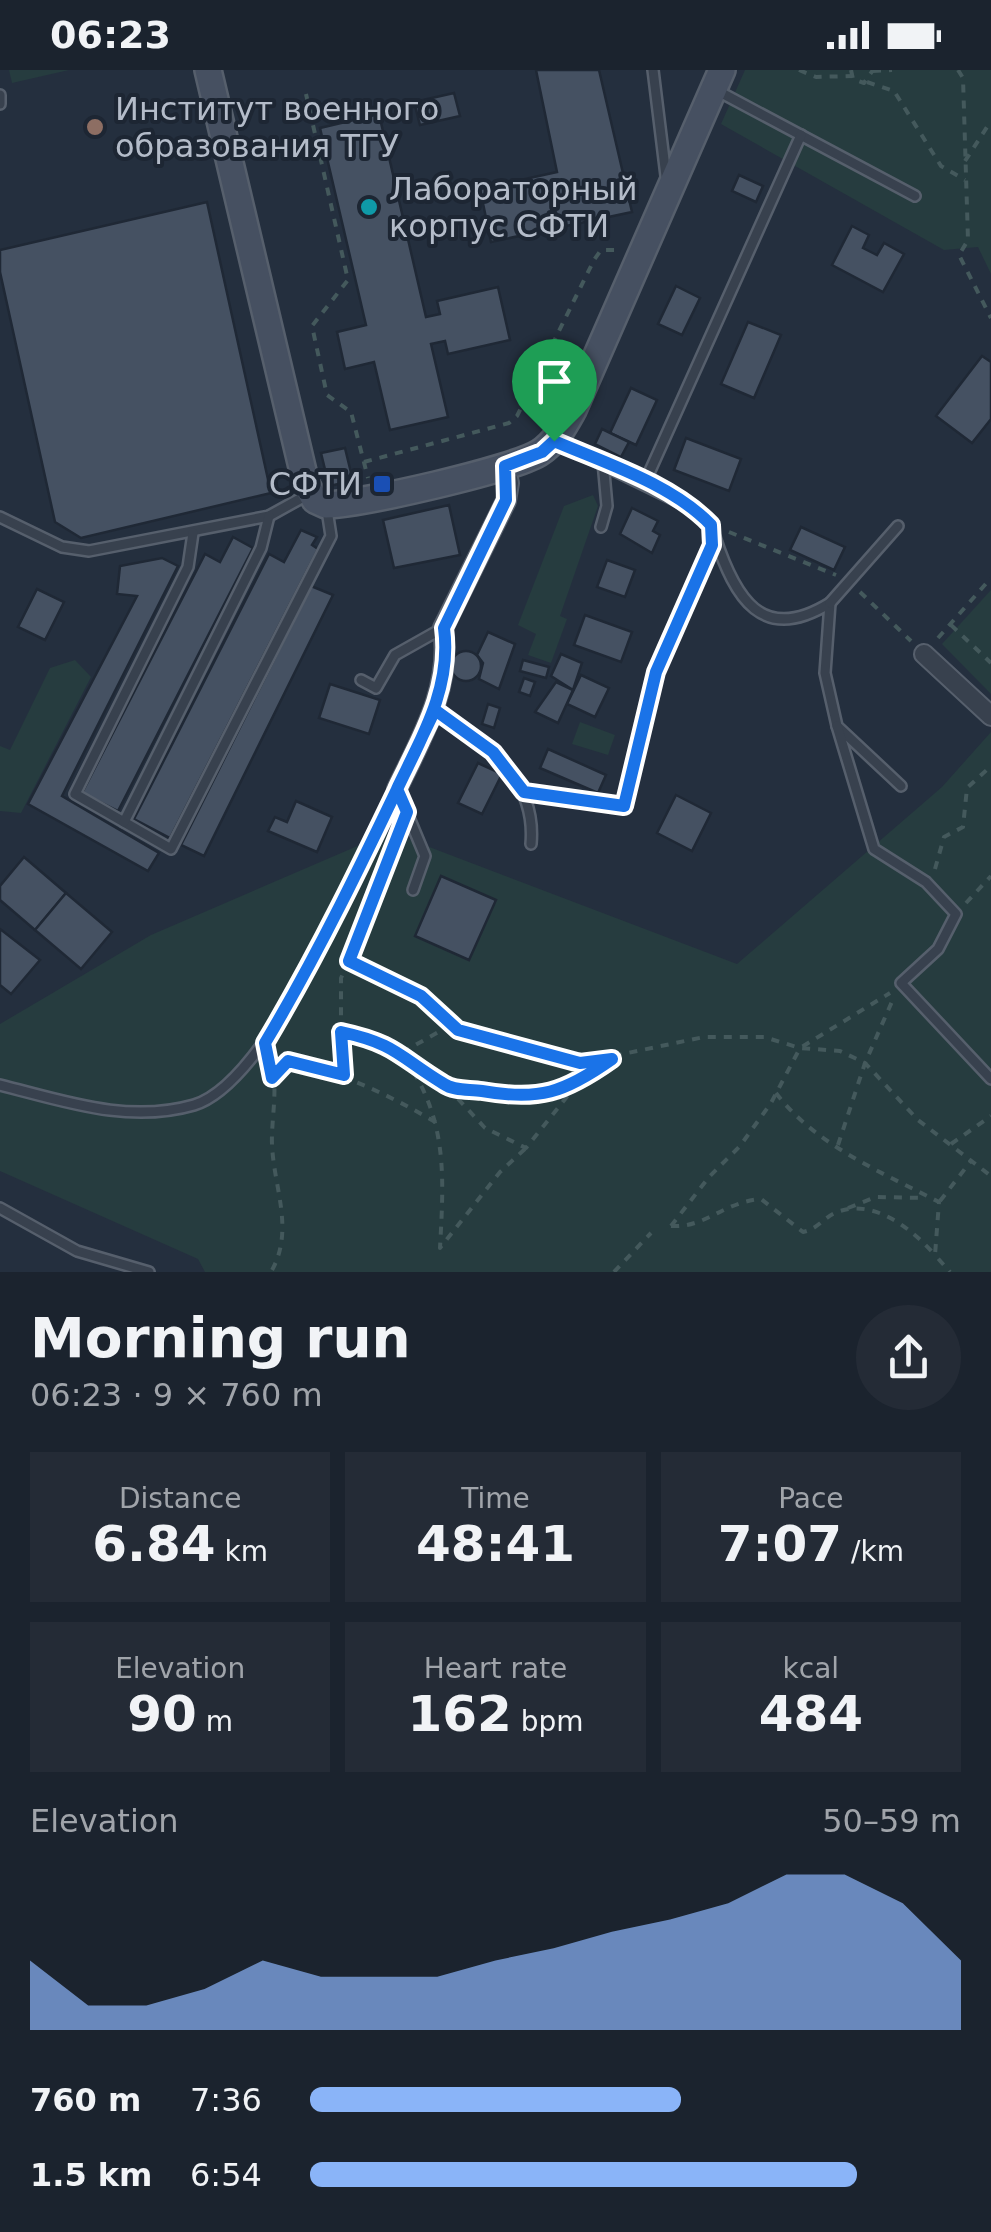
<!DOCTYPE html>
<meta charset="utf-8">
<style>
body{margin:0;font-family:"DejaVu Sans",sans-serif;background:#242b36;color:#f1f3f6;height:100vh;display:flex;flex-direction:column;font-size:38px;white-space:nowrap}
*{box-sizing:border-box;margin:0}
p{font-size:32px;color:#a0a4aa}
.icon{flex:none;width:55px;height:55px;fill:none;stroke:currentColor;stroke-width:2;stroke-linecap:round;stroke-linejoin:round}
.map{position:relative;height:1202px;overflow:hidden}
.panel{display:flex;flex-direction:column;background:#1b232e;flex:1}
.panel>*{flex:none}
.pin{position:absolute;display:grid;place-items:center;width:85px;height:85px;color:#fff;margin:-102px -42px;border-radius:50% 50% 50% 0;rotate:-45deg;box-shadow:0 0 10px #0007}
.pin .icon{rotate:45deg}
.round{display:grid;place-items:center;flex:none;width:105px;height:105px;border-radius:52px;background:#242b36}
.headline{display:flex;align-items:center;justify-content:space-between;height:170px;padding:0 30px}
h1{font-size:55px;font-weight:800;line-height:75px}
.figures{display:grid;grid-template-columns:repeat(3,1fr);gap:15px;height:170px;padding:10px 30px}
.figures div{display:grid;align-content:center;border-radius:0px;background:#242b36;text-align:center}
.figures b{font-size:50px;font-weight:800}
.figures small{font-size:28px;font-weight:400}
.figures p{font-size:28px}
.chart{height:280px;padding:20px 30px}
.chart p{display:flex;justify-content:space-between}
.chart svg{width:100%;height:180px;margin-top:10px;fill:#8ab4f8;opacity:.7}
ul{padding:0 30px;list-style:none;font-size:32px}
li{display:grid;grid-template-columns:160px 120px 1fr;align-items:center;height:75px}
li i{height:25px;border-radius:12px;background:#8ab4f8}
.status{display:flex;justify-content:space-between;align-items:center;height:70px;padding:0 50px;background:#1b232e;direction:ltr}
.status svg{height:28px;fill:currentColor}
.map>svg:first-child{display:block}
</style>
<div class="status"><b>06:23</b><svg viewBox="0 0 49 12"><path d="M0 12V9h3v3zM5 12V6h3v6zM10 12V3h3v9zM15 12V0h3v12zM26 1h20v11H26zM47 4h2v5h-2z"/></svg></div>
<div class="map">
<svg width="991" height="1202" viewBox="0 0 991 1202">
<rect width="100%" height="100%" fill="#242f3e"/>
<g fill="#263c3f">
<polygon points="9,0 69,0 12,13"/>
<polygon points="745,0 991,0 991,204 978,177 944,180 721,54"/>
<polygon points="593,425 598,436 560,546 567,549 551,593 528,585 536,564 518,555 564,436"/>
<polygon points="991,520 991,624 942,574"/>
<polygon points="75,590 91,607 21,743 0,741 0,676 10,680 50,598"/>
<polygon points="580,652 615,665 608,685 572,674"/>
<polygon points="991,662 991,1202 205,1202 198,1189 0,1101 0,954 151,865 390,762 737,894 942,717"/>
</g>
<g fill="#455162" stroke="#1f2835" stroke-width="2.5">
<polygon points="536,0 599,0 632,142 491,172 480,119 557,102"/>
<polygon points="454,23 460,46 420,55 414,32"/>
<polygon points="379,44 426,247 440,244 437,231 498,217 510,270 448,284 445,271 431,274 448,347 390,360 374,292 345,299 337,262 366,255 320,58"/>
<polygon points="739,105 763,116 756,132 732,121"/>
<polygon points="207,132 271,423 81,468 55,452 0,202 0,180"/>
<polygon points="852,156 869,165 863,178 877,185 884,173 904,184 883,222 832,195"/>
<polygon points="676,216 700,228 682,265 658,254"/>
<polygon points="748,252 781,265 754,328 721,314"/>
<polygon points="982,286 991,292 991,349 972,373 936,346"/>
<polygon points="631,318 657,330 636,375 610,363"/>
<polygon points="602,359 629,372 621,387 595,374"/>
<polygon points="686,368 741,389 729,421 674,400"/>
<polygon points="345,378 353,411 329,416 321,383"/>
<polygon points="449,435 460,485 394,498 383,450"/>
<polygon points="632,438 658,451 653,461 660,465 652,483 620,464"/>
<polygon points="801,457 845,477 834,500 790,480"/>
<polygon points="301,460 317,467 312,475 318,479 170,768 134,749 269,484 284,492"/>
<polygon points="233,467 253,478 118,741 82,723 205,484 220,492"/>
<polygon points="162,488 178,496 62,726 159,783 148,801 28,734 137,526 117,524 120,496"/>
<polygon points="607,490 635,500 625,527 597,517"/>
<polygon points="311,516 333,525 204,786 181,775"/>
<polygon points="37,519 64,532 45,570 18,557"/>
<polygon points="585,545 632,562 621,592 574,575"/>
<polygon points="488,562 515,574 499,619 479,609 483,593 477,585"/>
<circle cx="466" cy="596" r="15"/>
<polygon points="561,584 582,593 573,620 551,606"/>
<polygon points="523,590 549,597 546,608 520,601"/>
<polygon points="581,605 609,618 595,647 567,634"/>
<polygon points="524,608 535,612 530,626 519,622"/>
<polygon points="556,612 573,620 558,653 535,642"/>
<polygon points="330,614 380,630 369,664 319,648"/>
<polygon points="488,634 500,638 494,658 482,654"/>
<polygon points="548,679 606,705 598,723 540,698"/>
<polygon points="478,693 502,704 482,744 458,733"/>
<polygon points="676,725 711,743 692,781 657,763"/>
<polygon points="296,731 332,747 317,782 268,761 275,747 287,752"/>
<polygon points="24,787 66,823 35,860 0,830 0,816"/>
<polygon points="441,806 496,830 469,890 415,866"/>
<polygon points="66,823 112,862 81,899 35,860"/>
<polygon points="0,859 40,890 11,924 0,915"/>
</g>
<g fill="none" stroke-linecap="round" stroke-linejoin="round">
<defs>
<g id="lane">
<polyline points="653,0 666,106"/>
<polyline points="716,20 915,126"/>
<polyline points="0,25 0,34"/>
<polyline points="645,412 801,65"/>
<polyline points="0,447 62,477 89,481 269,446 307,425"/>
<polyline points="601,457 607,436 603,392"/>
<polyline points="193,463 188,497 75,724 171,779 331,466 327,440"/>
<path d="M715,467c20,61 47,108 115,66l-5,70 12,53 64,60"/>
<polyline points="830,533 898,456"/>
<polyline points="361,610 376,618 395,585 443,558"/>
<path d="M435,640c49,35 102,66 96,134"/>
<polyline points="837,656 874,779 926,812 956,844 938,879 901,913 991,1009"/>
<polyline points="397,719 425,786 413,820"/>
<polyline points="524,721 625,736 655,602 712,475 711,455 699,442 556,372"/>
<polyline points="124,752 261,478 269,446"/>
<path d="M0,1015c64,16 128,39 194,20 77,-23 167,-244 203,-316"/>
<polyline points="0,1138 77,1181 149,1202"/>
</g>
<g id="street">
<polyline points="924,584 991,646"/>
<path d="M397,719c25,-52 55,-102 46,-161l63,-127 3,-18 -4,-17"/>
</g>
<path id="secondary" d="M208,0l98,414 9,16 11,5c36,-1 185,-35 213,-52 16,-10 25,-27 34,-43l149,-340"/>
</defs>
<use href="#lane" stroke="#565f6c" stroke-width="14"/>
<use href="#street" stroke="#565f6c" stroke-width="22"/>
<use href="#secondary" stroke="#565f6c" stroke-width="30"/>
<g stroke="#44595c" stroke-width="4" stroke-dasharray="8 8" stroke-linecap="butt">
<polyline points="799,0 816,7 852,6"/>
<polyline points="851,0 853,9 864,13 873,0"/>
<polyline points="958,0 963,8 968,170 959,185 991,248"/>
<polyline points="873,1 892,0"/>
<polyline points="867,12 894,21 941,96 965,110"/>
<polyline points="306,24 348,210 312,256 327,325 351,342 368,408"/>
<polyline points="965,91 991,51"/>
<polyline points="364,392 509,353 517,346 594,190 601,180 619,180"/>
<polyline points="729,462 836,505"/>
<polyline points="860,522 911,571"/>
<polyline points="951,555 991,593"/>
<polyline points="938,568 991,508"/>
<polyline points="400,760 349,891 421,926 457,960 580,993 704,967 764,967 800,978 840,981 865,993 918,1050 991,1106"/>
<polyline points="935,799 944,767 963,757 967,718 991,696"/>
<polyline points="966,833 991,806"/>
<polyline points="349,891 341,908 341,962 381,971 447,1017 511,1028 541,1026 578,1013 608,992"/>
<path d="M451,955l-50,28c47,64 43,120 39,195l60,-76 26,-24"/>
<polyline points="341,962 343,1003"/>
<path d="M270,987c8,25 3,52 2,77 -2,47 25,93 -1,138"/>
<path d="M272,1008l16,-17c56,12 101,34 149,62"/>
<polyline points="447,1017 485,1058 526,1078 578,1013"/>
<path d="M776,1023c39,52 107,80 163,109l-4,53 15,17"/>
<polyline points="951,1074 991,1046"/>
<polyline points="838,1075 865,993 894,927"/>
<polyline points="940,1131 971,1091"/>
<polyline points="848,1138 876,1127 926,1128"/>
<polyline points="671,1156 709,1107 740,1076 771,1033 800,978 890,923"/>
<path d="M671,1156c35,2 52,-24 90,-27l42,33c15,-3 21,-15 34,-20 37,-14 75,17 98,43"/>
<polyline points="614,1202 651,1163"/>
</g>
<use href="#lane" stroke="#38414e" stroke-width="9"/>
<use href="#street" stroke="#38414e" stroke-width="18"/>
<use href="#secondary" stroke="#465061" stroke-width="25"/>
</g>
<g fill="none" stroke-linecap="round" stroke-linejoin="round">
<defs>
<path id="route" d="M554,371l-12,11 -37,14 1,34 -62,128c8,59 -22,109 -47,161l10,23 -58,149 72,35 37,34 122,33 32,-4c-48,34 -73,42 -130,32 -13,-2 -28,0 -38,-7 -45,-27 -47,-40 -103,-52l3,43 -56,-14 -16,17 -7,-35c64,-107 116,-221 170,-333l58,42 31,40 100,14 32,-134 56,-127 -1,-20c-39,-41 -106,-62 -157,-84"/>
</defs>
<use href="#route" stroke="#fff" stroke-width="20"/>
<use href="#route" stroke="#1a73e8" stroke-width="12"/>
</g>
<circle fill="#8d6e63" stroke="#1d2633" stroke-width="4" cx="95" cy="57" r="10"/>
<circle fill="#0f9aa8" stroke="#1d2633" stroke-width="4" cx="369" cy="137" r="10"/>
<rect fill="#1a4fb4" stroke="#1d2633" stroke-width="4" x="372" y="404" width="20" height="20" rx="5"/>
<g text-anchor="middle" stroke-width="8" stroke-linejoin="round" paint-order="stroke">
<g font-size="32" fill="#b4bcc9" stroke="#1d2633" text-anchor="start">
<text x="115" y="50">Институт военного<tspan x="115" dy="37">образования ТГУ</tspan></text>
<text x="389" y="130">Лабораторный<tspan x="389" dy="37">корпус СФТИ</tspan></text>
<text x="362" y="425" text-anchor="end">СФТИ</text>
</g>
</g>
</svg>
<div class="pin" style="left:554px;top:371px;background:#1e9e55"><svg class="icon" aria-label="arrive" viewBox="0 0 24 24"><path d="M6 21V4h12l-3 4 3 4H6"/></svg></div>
</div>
<section class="panel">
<div class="headline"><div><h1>Morning run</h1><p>06:23 · 9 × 760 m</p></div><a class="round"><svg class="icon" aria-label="share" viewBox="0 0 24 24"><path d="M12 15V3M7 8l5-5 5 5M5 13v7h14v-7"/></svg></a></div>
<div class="figures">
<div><p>Distance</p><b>6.84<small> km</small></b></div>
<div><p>Time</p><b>48:41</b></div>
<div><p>Pace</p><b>7:07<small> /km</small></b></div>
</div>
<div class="figures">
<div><p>Elevation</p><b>90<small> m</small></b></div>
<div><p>Heart rate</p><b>162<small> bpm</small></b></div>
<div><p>kcal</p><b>484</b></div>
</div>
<div class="chart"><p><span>Elevation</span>50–59 m</p>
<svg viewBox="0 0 160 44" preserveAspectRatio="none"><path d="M0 44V27L10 38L20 38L30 34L40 27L50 31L60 31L70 31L80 27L90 24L100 20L110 17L120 13L130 6L140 6L150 13L160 27V44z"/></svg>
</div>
<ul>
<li><b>760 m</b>7:36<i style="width:57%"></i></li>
<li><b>1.5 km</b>6:54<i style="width:84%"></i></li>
</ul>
</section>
